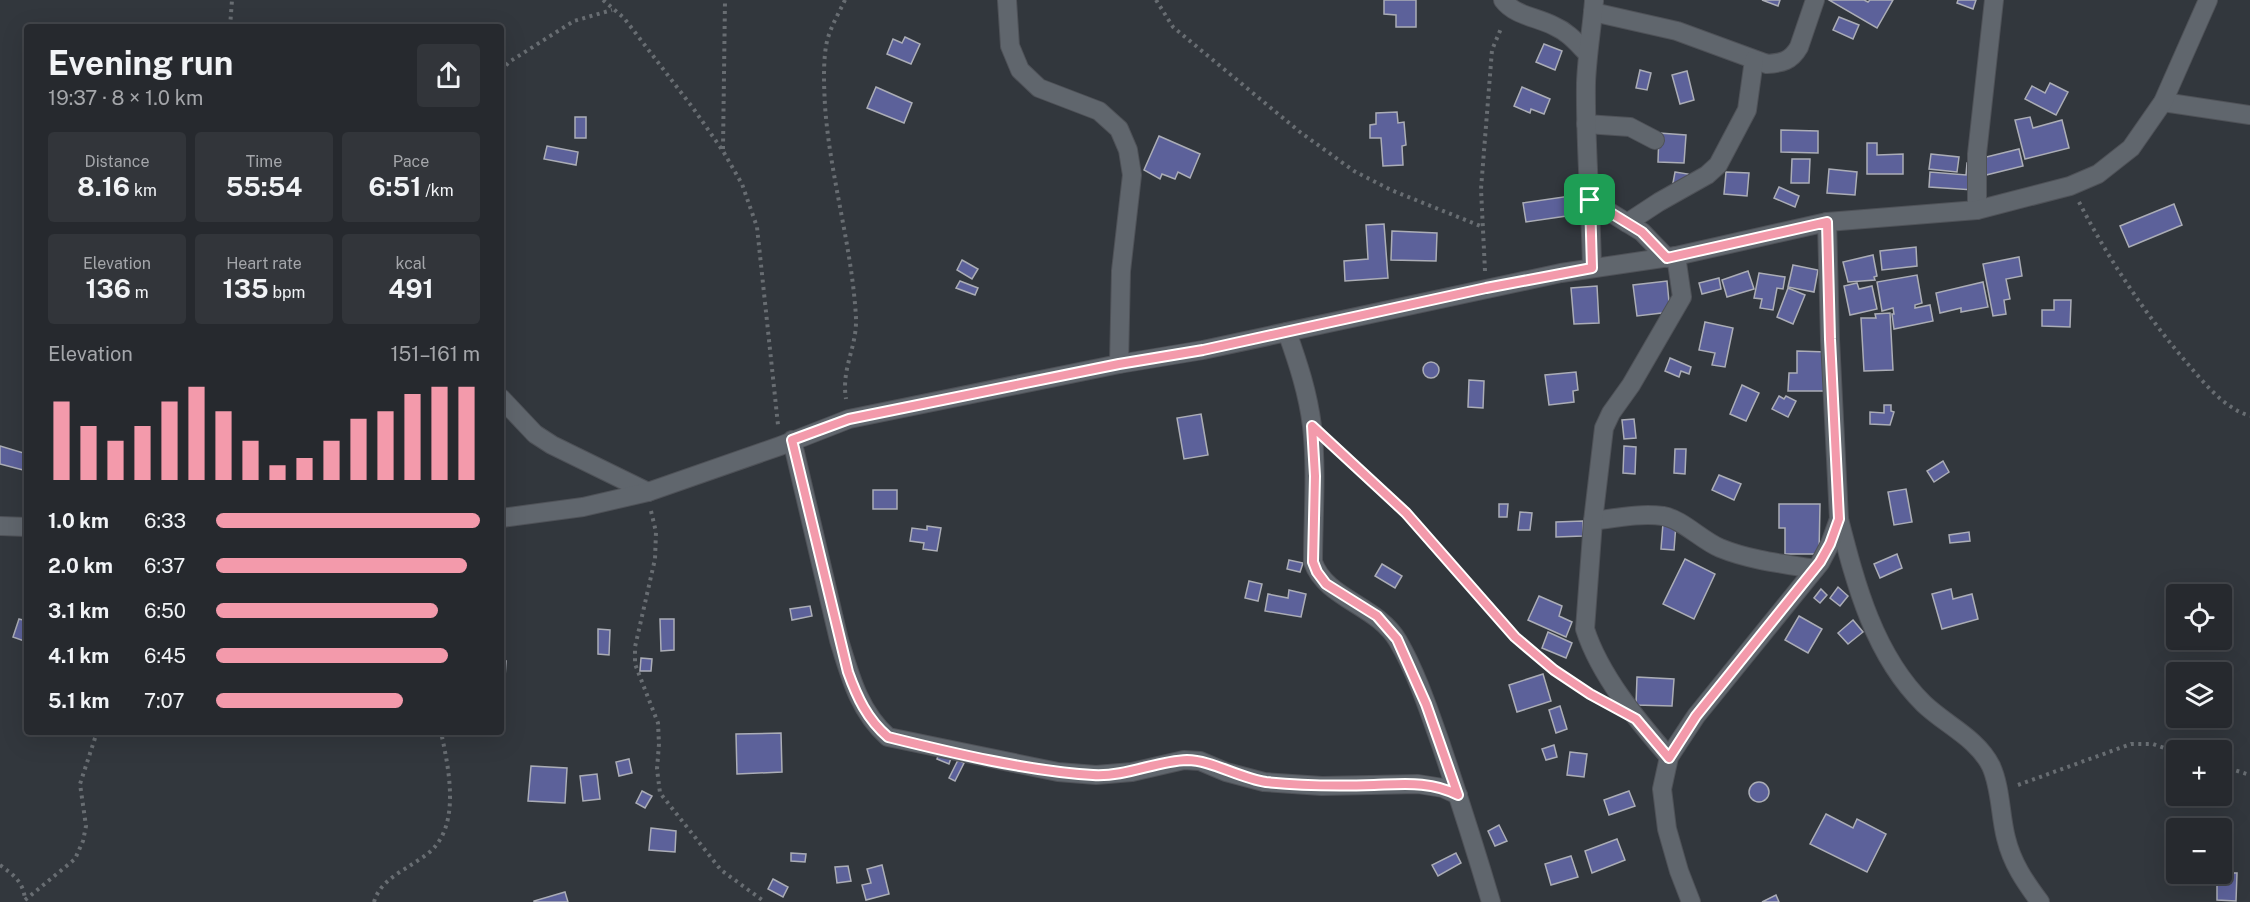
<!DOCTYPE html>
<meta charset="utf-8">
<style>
body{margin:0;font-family:"Public Sans",sans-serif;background:#32353a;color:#f1f3f6;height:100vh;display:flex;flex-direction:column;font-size:22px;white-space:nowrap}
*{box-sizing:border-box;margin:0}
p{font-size:20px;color:#a4a6aa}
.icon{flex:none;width:33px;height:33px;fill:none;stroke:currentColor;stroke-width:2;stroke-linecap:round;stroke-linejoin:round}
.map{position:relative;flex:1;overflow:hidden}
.panel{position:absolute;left:24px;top:24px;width:480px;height:711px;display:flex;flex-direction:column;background:#26292e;border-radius:6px;box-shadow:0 6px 24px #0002,0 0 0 2px #42454a}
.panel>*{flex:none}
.controls{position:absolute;left:2166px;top:584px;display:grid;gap:12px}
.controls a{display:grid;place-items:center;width:66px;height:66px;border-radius:6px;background:#26292e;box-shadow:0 6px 24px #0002,0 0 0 2px #42454a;font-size:30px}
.pin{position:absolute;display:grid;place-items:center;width:51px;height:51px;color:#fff;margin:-26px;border-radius:12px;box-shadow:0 3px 9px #0006}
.round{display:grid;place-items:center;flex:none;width:63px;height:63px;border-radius:6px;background:#32353a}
.summary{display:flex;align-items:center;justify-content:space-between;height:102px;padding:0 24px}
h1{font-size:33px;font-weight:700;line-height:45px}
.figures{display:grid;grid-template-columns:repeat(3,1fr);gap:9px;height:102px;padding:6px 24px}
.figures div{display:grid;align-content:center;border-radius:6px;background:#32353a;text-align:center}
.figures b{font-size:26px;font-weight:700}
.figures small{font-size:16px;font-weight:400}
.figures p{font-size:16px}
.chart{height:168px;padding:12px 24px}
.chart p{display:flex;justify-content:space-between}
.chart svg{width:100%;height:108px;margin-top:6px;stroke:#f39aab;stroke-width:6}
ul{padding:0 24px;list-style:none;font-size:20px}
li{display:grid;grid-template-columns:96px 72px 1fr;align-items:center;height:45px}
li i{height:15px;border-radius:8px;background:#f39aab}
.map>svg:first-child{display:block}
</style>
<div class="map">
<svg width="2250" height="902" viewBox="0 0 2250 902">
<rect width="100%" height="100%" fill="#32373d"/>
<g fill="#5c619a" stroke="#abadb6" stroke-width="1.5">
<polygon points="1384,0 1416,0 1416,27 1396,27 1396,15 1384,14"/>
<polygon points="1762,0 1780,0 1778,6"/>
<polygon points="1829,0 1864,0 1868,2 1870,0 1893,0 1877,28"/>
<polygon points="1958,0 1976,0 1973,9 1957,3"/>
<polygon points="1839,17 1859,25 1853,39 1833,30"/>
<polygon points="905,37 920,44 911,64 887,54 893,39 902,43"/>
<polygon points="1544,44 1562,51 1555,70 1536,62"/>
<polygon points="1640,70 1651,73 1647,90 1636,88"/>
<polygon points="1687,71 1694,100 1680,104 1672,75"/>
<polygon points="2050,83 2068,92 2056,115 2025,99 2032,86 2045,93"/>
<polygon points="876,87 912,103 904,123 867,108"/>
<polygon points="1522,87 1550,99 1544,114 1531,109 1530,113 1514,106"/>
<polygon points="1397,112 1398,123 1404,122 1406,145 1402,146 1403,165 1383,166 1381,138 1370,138 1370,125 1376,124 1376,113"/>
<rect x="575" y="117" width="11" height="21"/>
<polygon points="2030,117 2033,128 2062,120 2069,148 2025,159 2015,120"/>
<polygon points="1781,130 1818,131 1818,153 1781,152"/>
<polygon points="1659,133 1686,135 1684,163 1658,162"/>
<polygon points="1159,136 1200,154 1190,178 1178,172 1175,179 1162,174 1160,179 1144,170"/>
<polygon points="1867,143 1877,143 1877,155 1903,154 1903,174 1867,174"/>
<polygon points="547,146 578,152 576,165 544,159"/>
<polygon points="2019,149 2023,166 1982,176 1978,159"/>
<polygon points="1931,154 1959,157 1957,172 1929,169"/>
<polygon points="1792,159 1810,159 1809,183 1791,183"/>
<polygon points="1967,163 1976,164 1974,190 1929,187 1930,172 1966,175"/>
<polygon points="1829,169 1857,172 1855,195 1827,193"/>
<polygon points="1675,172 1688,174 1686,185 1673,183"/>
<polygon points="1726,172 1749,173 1747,196 1724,194"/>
<polygon points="1779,187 1799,196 1795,207 1774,198"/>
<polygon points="1584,194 1587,213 1526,222 1523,203"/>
<polygon points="2174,204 2182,225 2129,247 2120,226"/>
<polygon points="1384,224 1388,278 1345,281 1344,261 1368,259 1366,225"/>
<polygon points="1392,231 1437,233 1436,261 1391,260"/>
<polygon points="1916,247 1917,266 1882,270 1880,251"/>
<polygon points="1873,255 1877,276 1874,277 1875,280 1848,282 1843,262"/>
<polygon points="2019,257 2022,276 2006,279 2010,299 2004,300 2006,314 1993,316 1983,264"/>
<polygon points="962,260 978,269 972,279 957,270"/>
<polygon points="1793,265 1818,270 1814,292 1788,287"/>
<polygon points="1748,271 1754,289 1727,297 1722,280"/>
<polygon points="1759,273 1785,277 1783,289 1777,288 1773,310 1760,308 1762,299 1754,298"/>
<polygon points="1917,275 1922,303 1915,305 1915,308 1930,305 1933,321 1894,329 1892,314 1894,314 1893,308 1882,311 1877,282"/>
<polygon points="1719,278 1721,289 1702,294 1699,283"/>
<polygon points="960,281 978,288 975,295 956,288"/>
<polygon points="1667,281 1670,312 1637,316 1633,285"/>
<polygon points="1983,282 1988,307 1961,312 1961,308 1940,313 1936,293"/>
<polygon points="1857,283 1859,289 1872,286 1877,309 1850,315 1844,286"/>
<polygon points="1597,286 1599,323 1574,324 1571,288"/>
<polygon points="1788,288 1805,295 1793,324 1777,317"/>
<polygon points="2054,300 2071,300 2070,327 2042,326 2042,310 2054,310"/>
<polygon points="1890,313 1893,370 1864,371 1861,318 1876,318 1875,314"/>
<polygon points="1705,322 1733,328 1725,367 1712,365 1715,353 1699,350"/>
<polygon points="1797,351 1827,352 1827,391 1788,391 1789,373 1797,373"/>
<polygon points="1670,358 1691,367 1689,374 1681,371 1679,377 1665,371"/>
<circle cx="1431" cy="370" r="8"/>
<polygon points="1576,372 1578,390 1573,391 1574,402 1549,405 1545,375"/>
<polygon points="1469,380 1484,381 1483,408 1468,407"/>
<polygon points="1742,385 1759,393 1746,421 1730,414"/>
<polygon points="1779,396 1784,399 1786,396 1796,401 1788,417 1772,409"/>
<polygon points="1884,405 1891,405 1891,411 1894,412 1890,425 1870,424 1870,412 1884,413"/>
<polygon points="1201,414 1208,455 1184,459 1177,418"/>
<polygon points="1634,419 1636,438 1624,439 1622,420"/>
<polygon points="0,446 27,454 27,471 0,464"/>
<polygon points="1624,446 1636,447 1635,474 1623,473"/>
<polygon points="1675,449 1686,449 1685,474 1674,473"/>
<polygon points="1943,461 1949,472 1934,482 1927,471"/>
<polygon points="1719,475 1741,484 1734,500 1712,490"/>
<polygon points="1906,489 1912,522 1894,525 1888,492"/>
<rect x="873" y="490" width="24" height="19"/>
<polygon points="1499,504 1508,504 1507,517 1499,517"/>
<polygon points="1779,504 1820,504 1819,554 1785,554 1785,528 1779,528"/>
<polygon points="1520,512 1532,513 1530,530 1518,530"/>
<polygon points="1583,521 1583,536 1556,537 1556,522"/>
<polygon points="1663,523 1676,524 1674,550 1661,549"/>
<polygon points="927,526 941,528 937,551 923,549 924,543 910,541 912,528 927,530"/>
<polygon points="1969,532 1970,541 1950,543 1949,535"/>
<polygon points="1897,554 1902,568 1880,578 1874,564"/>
<polygon points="1685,559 1715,574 1694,619 1663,604"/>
<polygon points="1289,560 1303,563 1300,572 1287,569"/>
<polygon points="1382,564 1402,576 1395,588 1375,576"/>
<polygon points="1249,581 1262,584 1258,601 1245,598"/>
<polygon points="1838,587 1848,596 1840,606 1830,598"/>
<polygon points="1821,589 1827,595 1820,603 1814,598"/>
<polygon points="1951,589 1953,599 1972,594 1978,619 1942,629 1932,594"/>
<polygon points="1289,590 1306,594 1301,617 1265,611 1268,594 1288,598"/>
<polygon points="1539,596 1562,606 1559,616 1572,622 1566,637 1528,620"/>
<polygon points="810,606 812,616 792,620 790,609"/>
<polygon points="1799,616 1822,629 1808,653 1785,640"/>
<polygon points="19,619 27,621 27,642 13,637"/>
<polygon points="660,619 674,619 674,650 661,651"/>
<polygon points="1853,620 1863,632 1848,644 1838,633"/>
<polygon points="598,629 610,630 609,655 598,654"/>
<polygon points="1548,632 1572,643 1566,658 1542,648"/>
<polygon points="641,658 652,659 651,671 640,671"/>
<polygon points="501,661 506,661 505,678 501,678"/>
<polygon points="1543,674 1551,701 1517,712 1509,685"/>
<polygon points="1637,677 1674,679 1672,706 1636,705"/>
<polygon points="1560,706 1567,729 1556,733 1549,710"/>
<polygon points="781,733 782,772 737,774 736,734"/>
<polygon points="1554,745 1557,757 1546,760 1542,749"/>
<polygon points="1570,752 1587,754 1584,777 1567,775"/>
<polygon points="939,753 951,758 949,764 937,759"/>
<polygon points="629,759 632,773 619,776 616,762"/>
<polygon points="958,760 964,763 955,781 949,778"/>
<polygon points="531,766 567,768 565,803 528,801"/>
<polygon points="597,774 600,799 583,801 580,776"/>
<circle cx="1759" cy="792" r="10"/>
<polygon points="642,791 652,796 645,808 636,803"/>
<polygon points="1629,791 1635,806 1609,815 1604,800"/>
<polygon points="1826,814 1853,828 1857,819 1886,834 1867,872 1810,844"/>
<polygon points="1499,825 1507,841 1495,846 1488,831"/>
<polygon points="651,828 676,831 675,852 649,850"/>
<polygon points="1617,839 1625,860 1592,873 1585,851"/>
<polygon points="791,853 806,854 805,862 791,861"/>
<polygon points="1456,853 1461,863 1438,876 1432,865"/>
<polygon points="1571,856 1578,877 1551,885 1545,864"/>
<polygon points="882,865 889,894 866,900 862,885 871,883 867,869"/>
<polygon points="848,866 851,881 837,883 835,867"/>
<polygon points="2222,873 2237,873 2236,901 2217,900 2217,881 2221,881"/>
<polygon points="773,879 788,887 783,897 768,889"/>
<polygon points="565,892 568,902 534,902 534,901"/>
<polygon points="1776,895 1779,902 1762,902"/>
</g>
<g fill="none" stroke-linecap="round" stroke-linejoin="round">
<defs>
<g id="minor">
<polyline points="1007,0 1010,46 1020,70 1039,88 1099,111 1119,129 1128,150 1132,175 1121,271 1119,364"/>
<path d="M1503,0c12,16 34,17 51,26 14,6 23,17 33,27"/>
<path d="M1593,12l84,19 90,33c15,-1 24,-3 32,-17l16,-47"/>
<polyline points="2163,102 2250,115"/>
<polyline points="1586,124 1630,127 1655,140"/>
<polyline points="1590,200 1642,232 1667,258"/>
<polyline points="1977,210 1977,154 1994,0"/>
<polyline points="1627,223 1659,202 1707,175 1718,165 1747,110 1754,60"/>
<path d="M1592,268c-1,-62 -7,-123 -6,-185 1,-28 6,-55 8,-82"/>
<path d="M1287,332c11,31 21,61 25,94 5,45 1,91 1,136 13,37 64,43 85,79 18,31 30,67 42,101 18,53 35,106 51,160"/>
<polyline points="501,398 535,434 552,445 648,492"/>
<path d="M792,440l47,200c11,36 20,71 49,97l170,35 38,3 36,-3 52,-12 16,1 26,11 38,10 58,4 96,-2 25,4 15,7"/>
<polyline points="501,518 583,507 648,492 780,446 849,419 1119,364 1203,350 1561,273 1676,256 1827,222 1977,210 2070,186 2098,174 2131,148 2163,102 2208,0"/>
<path d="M1839,519c17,66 35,136 85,185 22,21 53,34 67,62 10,22 9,49 15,72 6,25 19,44 34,64"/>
<path d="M1593,521c23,-3 47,-8 70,-5 19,3 38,24 57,32 29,12 64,16 95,21"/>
<polyline points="0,526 27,527"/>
<path d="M1669,757c-31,-36 -69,-81 -84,-128l8,-108 11,-93 7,-15 20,-28 51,-88 -6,-41"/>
<polyline points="1691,902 1679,871 1667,829 1662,789 1669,757 1696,716 1820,563 1830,544 1839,519 1830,339 1827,222"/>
</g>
</defs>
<use href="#minor" stroke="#4f5258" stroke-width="20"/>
<g stroke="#686d72" stroke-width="4" stroke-dasharray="3 4.5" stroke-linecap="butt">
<polyline points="603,0 624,18 693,108 723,151 742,184 757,227 778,425"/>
<path d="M845,0c-7,15 -16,29 -19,46 -3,20 -2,40 -1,60 5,71 27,140 31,212 1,30 -15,50 -10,81"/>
<polyline points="1156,0 1173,27 1300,132 1354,171 1391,190 1483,227"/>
<polyline points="230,27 232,0"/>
<polyline points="501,71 509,62 574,21 612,10"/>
<polyline points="723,149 725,0"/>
<path d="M2079,202c30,58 66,112 108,161 18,21 37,45 63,53"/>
<polyline points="1485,271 1481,189 1492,50 1502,26"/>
<path d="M1334,447c25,22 52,44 74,68 58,65 110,141 189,183"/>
<polyline points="651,511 656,532 655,559 635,647 635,664 658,723 659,744 657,769 660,793 721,870 765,902"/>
<polyline points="2222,766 2250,775"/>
<polyline points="2018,785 2131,744 2153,744 2176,752"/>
<path d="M0,865c14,10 23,17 25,34"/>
<polyline points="25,900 75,859 83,841 86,826 80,784 97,732"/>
<path d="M374,902c5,-17 19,-26 34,-35 10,-7 22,-13 29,-23 22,-29 11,-79 4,-112"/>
</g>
<use href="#minor" stroke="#60666d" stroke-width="18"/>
</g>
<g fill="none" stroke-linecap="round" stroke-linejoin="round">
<defs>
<path id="route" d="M1590,200l52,32 25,26 160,-36 3,117 9,180 -9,25 -10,18 -124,154 -27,42 -33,-39 -46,-25 -36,-24 -39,-33 -109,-124 -94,-87 3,50 -2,86 4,10 9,12 51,32 20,23 29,65 32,91c-27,-14 -54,-11 -84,-10 -36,1 -73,1 -108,-3 -27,-4 -55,-22 -79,-22 -31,1 -61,17 -94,15 -65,-4 -141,-22 -205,-38 -21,-18 -31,-40 -40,-65l-56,-232 57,-21 270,-55 84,-14 283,-62 106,-20z"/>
</defs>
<use href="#route" stroke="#fff" stroke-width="12"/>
<use href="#route" stroke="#f39aab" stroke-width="8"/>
</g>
</svg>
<div class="controls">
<a><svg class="icon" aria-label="locate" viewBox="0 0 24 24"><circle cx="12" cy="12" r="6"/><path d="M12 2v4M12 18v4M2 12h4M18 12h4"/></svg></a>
<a><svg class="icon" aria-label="layers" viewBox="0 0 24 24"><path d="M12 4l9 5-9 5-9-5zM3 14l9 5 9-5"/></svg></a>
<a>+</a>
<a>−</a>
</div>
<div class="pin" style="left:1590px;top:200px;background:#1e9e55"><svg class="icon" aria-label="arrive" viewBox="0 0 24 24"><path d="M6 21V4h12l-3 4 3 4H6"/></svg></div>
<section class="panel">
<div class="summary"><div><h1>Evening run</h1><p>19:37 · 8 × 1.0 km</p></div><a class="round"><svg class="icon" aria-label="share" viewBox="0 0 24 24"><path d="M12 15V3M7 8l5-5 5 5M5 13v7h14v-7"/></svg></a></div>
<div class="figures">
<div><p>Distance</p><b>8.16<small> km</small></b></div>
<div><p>Time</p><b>55:54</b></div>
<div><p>Pace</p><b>6:51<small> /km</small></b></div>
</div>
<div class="figures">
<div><p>Elevation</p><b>136<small> m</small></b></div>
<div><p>Heart rate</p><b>135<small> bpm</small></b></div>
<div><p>kcal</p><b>491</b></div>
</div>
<div class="chart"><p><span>Elevation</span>151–161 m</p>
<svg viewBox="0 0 160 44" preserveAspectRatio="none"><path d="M5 44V12M15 44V22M25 44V28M35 44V22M45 44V12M55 44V6M65 44V16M75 44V28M85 44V38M95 44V35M105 44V28M115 44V19M125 44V16M135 44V9M145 44V6M155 44V6"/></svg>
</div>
<ul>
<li><b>1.0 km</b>6:33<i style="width:100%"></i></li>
<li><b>2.0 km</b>6:37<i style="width:95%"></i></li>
<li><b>3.1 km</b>6:50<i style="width:84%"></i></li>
<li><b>4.1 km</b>6:45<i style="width:88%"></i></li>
<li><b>5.1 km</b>7:07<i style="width:71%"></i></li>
</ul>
</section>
</div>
